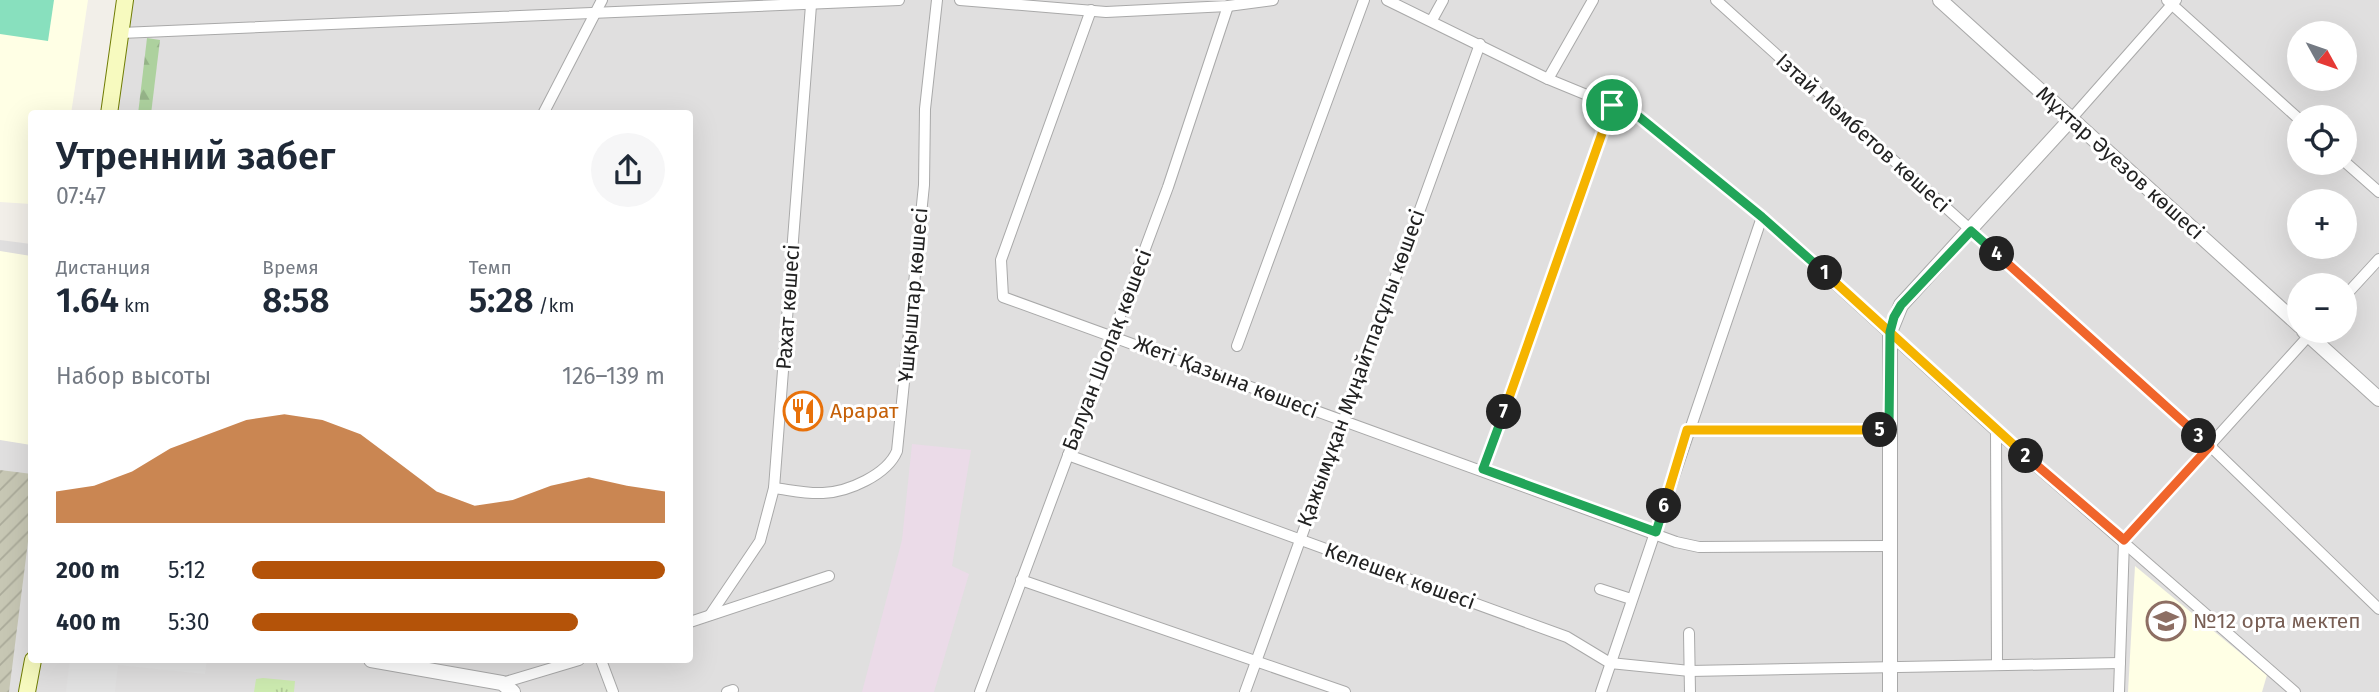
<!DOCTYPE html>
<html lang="ru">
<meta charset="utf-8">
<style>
body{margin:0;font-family:"Fira Sans",sans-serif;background:#f6f6f7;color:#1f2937;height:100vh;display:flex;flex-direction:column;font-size:26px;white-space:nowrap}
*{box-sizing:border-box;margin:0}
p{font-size:23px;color:#747a83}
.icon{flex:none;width:38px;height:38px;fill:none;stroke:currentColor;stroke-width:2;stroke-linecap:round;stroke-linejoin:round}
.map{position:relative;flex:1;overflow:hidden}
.panel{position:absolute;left:28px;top:110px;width:665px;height:553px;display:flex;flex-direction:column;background:#fff;border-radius:7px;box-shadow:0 7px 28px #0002}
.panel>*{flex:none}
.needle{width:46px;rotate:130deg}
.fabs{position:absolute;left:2287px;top:21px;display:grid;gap:14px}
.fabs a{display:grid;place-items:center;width:70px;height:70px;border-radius:50%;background:#fff;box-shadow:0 7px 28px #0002;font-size:35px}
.pin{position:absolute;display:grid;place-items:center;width:60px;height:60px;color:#fff;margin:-30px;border:4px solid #fff;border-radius:50%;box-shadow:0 2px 7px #0007}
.km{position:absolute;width:35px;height:35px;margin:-18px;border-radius:50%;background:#222;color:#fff;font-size:19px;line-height:35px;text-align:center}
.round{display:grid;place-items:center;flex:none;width:74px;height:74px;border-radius:37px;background:#f6f6f7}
.head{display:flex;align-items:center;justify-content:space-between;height:119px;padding:0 28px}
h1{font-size:38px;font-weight:600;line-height:52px}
.stats{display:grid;grid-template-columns:repeat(3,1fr);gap:10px;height:119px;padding:7px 28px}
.stats div{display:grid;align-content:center}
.stats b{font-size:35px;font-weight:600}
.stats small{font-size:19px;font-weight:400}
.stats p{font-size:19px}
.chart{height:196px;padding:14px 28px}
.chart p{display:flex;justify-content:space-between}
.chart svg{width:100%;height:126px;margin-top:7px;fill:#b45309;opacity:.7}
ul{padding:0 28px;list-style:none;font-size:23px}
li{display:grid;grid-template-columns:112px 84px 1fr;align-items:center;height:52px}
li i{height:18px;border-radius:9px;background:#b45309}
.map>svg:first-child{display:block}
</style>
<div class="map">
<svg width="2379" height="692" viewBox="0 0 2379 692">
<defs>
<pattern id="construction-furrows" width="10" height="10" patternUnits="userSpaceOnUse" patternTransform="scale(1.75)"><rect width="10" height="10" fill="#c7c7b4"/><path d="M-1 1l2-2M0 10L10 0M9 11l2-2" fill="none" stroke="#abab9a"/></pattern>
<pattern id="grass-tufts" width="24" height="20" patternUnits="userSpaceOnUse" patternTransform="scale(1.75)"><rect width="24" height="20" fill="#cdebb0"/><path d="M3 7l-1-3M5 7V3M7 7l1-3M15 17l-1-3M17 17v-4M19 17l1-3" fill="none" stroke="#b0c997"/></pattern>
<pattern id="forest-firs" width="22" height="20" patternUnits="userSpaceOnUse" patternTransform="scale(1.75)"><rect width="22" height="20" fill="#add19e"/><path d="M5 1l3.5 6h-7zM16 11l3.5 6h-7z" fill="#95b388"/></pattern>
</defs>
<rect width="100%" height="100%" fill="#f2efe9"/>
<path fill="#e0dfdf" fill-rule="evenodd" d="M125,0h2254v692h-2379v-452l31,4 1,416h658v-546h-581zM2300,33h45v46h-45zM2300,117h45v46h-45zM2300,201h45v46h-45zM2300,285h45v46h-45z"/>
<polygon fill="#ebdbe8" points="912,444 971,450 952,566 969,574 934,692 862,692 902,540"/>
<g fill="#ffffe5">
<polygon points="0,0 88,0 71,114 32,114 31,204 0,202"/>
<polygon points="0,251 31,256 31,445 0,440"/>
<polygon points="2135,566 2267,675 2262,692 2128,692"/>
</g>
<polygon fill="url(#construction-furrows)" points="0,470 32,474 31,518 9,692 0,692"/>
<polygon fill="url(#grass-tufts)" points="263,678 295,681 294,692 254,692 256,679"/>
<polygon fill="url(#forest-firs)" points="147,38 160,40 151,114 138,114"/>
<polygon fill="#88e0be" points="0,0 54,0 48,41 0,34"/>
<polygon fill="#e2e2e2" points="70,660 207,660 205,674 118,665 115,692 66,692"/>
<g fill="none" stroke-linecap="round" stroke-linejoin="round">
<defs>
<g id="minor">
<polyline points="960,0 1106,12 1228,6 1273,0"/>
<polyline points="1387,0 1548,79 1638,116 1762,217 1996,431 2295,692"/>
<polyline points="1716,0 2210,446 2379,609"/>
<polyline points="2167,0 2300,120"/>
<polyline points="1091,10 1001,260 1003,297 1676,542 1699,547 1888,546"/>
<polyline points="1432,20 1443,0"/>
<polyline points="121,33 899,0"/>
<polyline points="1548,79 1593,0"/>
<polyline points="543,114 602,0"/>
<polyline points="2071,119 2176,0"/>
<polyline points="2345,162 2379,192"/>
<polyline points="2345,296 2379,259"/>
<polyline points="1237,346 1364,0"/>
<polyline points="1687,430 1889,430"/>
<polyline points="1996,431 1997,665"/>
<polyline points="1068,455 1567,637 1610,663 1690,671 2120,663"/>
<polyline points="1483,469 1612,105"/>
<path d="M774,488c16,2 33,6 49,5 25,-1 64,-18 74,-42l27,-266 1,-76 12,-109"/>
<polyline points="1021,580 1345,692"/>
<polyline points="1600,589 1631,599"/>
<polyline points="710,615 760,541 774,488 811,5"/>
<polyline points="690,622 829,576"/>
<polyline points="1689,633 1690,692"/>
<polyline points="601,660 613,692"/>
<polyline points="502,683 579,660"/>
<polyline points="727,692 733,690"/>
<polyline points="980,692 1168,187 1228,6"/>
<polyline points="1245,692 1480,44"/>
<polyline points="1601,692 1762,217"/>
<polyline points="2119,692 2124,540 2313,331"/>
</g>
<g id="tertiary">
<polyline points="1940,0 2300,326"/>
<polyline points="2304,331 2379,399"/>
<polyline points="371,660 502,683 513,692"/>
<polyline points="1890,692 1890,332 1901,305 2071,119"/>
</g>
<g id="secondary">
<polyline points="109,114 125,0"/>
<polyline points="27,692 33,660"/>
</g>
</defs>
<use href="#minor" stroke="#a9a9a9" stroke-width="12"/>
<use href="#tertiary" stroke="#a9a9a9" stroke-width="16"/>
<use href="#secondary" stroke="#707d05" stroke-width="18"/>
<use href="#minor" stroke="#fff" stroke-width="10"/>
<use href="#tertiary" stroke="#fff" stroke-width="14"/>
<use href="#secondary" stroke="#f7fabf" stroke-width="16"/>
</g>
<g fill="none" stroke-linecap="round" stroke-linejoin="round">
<defs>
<polyline id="split-1" points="1612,105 1638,116 1762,217 1825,273"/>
<polyline id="split-2" points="1825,273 2026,456"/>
<polyline id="split-3" points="2026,456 2124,540 2210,446 2199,436"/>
<polyline id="split-4" points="1997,254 2199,436"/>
<polyline id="split-5" points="1880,430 1889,430 1890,332 1894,317 1901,305 1971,231 1997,254"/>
<polyline id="split-6" points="1664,506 1687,430 1880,430"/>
<polyline id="split-7" points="1504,412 1483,469 1656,532 1664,506"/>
<polyline id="split-8" points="1504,412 1612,105"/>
</defs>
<use href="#split-1" stroke="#fff" stroke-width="14"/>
<use href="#split-2" stroke="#fff" stroke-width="14"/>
<use href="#split-3" stroke="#fff" stroke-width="14"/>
<use href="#split-4" stroke="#fff" stroke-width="14"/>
<use href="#split-5" stroke="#fff" stroke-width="14"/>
<use href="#split-6" stroke="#fff" stroke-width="14"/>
<use href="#split-7" stroke="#fff" stroke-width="14"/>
<use href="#split-8" stroke="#fff" stroke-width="14"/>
<use href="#split-1" stroke="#22a559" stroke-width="9"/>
<use href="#split-2" stroke="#f5b400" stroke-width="9"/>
<use href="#split-3" stroke="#f0652b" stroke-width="9"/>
<use href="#split-4" stroke="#f0652b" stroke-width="9"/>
<use href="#split-5" stroke="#22a559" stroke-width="9"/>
<use href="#split-6" stroke="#f5b400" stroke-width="9"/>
<use href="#split-7" stroke="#22a559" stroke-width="9"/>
<use href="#split-8" stroke="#f5b400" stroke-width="9"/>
</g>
<defs>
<symbol id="restaurant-ring" viewBox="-11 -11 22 22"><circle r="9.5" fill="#fff" stroke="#e8710a" stroke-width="1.5"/><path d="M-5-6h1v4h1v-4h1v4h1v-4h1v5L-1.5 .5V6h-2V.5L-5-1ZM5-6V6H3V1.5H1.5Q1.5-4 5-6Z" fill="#e8710a"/></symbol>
<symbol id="school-ring" viewBox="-11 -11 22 22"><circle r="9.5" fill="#fff" stroke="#8d6e63" stroke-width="1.5"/><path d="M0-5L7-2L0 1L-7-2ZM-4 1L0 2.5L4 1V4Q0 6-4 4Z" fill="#8d6e63"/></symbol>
</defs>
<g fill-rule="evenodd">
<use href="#restaurant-ring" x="781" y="389" width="44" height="44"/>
<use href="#school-ring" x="2144" y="599" width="44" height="44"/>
</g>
<g text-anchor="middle" stroke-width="6" stroke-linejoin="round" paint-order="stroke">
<g font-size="21" fill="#222" stroke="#fff">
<text transform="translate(1863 133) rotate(42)" y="7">Ізтай Мәмбетов көшесі</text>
<text transform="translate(2120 163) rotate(42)" y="7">Мұхтар Әуезов көшесі</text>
<text transform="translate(913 295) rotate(-85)" y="7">Ұшқыштар көшесі</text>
<text transform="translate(788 307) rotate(-86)" y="7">Рахат көшесі</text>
<text transform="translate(1107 350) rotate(-69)" y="7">Балуан Шолақ көшесі</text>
<text transform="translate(1361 368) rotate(-70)" y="7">Қажымұқан Мұңайтпасұлы көшесі</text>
<text transform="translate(1226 377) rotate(21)" y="7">Жеті Қазына көшесі</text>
<text transform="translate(1400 576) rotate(20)" y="7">Келешек көшесі</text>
</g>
<g font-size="21" fill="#c56008" stroke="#fff" text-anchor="start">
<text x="830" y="418">Арарат</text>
</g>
<g font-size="21" fill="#785e54" stroke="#fff" text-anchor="start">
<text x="2193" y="628">№12 орта мектеп</text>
</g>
</g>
</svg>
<div class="fabs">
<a><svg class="needle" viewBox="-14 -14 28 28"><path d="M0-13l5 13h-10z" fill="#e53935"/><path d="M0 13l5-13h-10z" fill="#747a83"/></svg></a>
<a><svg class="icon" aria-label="locate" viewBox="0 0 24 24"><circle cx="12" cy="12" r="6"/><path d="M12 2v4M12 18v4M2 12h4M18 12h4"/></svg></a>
<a>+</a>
<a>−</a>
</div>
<div class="pin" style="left:1612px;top:105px;background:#1e9e55"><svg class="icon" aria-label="arrive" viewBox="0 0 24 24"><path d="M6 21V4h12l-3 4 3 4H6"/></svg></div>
<b class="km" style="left:1825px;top:273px">1</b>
<b class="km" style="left:2026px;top:456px">2</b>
<b class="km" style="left:2199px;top:436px">3</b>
<b class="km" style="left:1997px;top:254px">4</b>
<b class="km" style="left:1880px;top:430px">5</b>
<b class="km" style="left:1664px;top:506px">6</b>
<b class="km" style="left:1504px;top:412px">7</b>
<section class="panel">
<div class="head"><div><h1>Утренний забег</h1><p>07:47</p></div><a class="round"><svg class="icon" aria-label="share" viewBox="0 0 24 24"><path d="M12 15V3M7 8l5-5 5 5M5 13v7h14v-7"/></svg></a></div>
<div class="stats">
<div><p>Дистанция</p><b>1.64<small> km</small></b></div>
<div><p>Время</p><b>8:58</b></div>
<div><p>Темп</p><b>5:28<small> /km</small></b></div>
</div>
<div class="chart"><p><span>Набор высоты</span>126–139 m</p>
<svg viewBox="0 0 160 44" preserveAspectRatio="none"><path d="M0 44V33L10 31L20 26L30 18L40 13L50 8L60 6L70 8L80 13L90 23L100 33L110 38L120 36L130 31L140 28L150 31L160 33V44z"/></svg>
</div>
<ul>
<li><b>200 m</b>5:12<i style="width:100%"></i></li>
<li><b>400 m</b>5:30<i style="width:79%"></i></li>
</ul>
</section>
</div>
